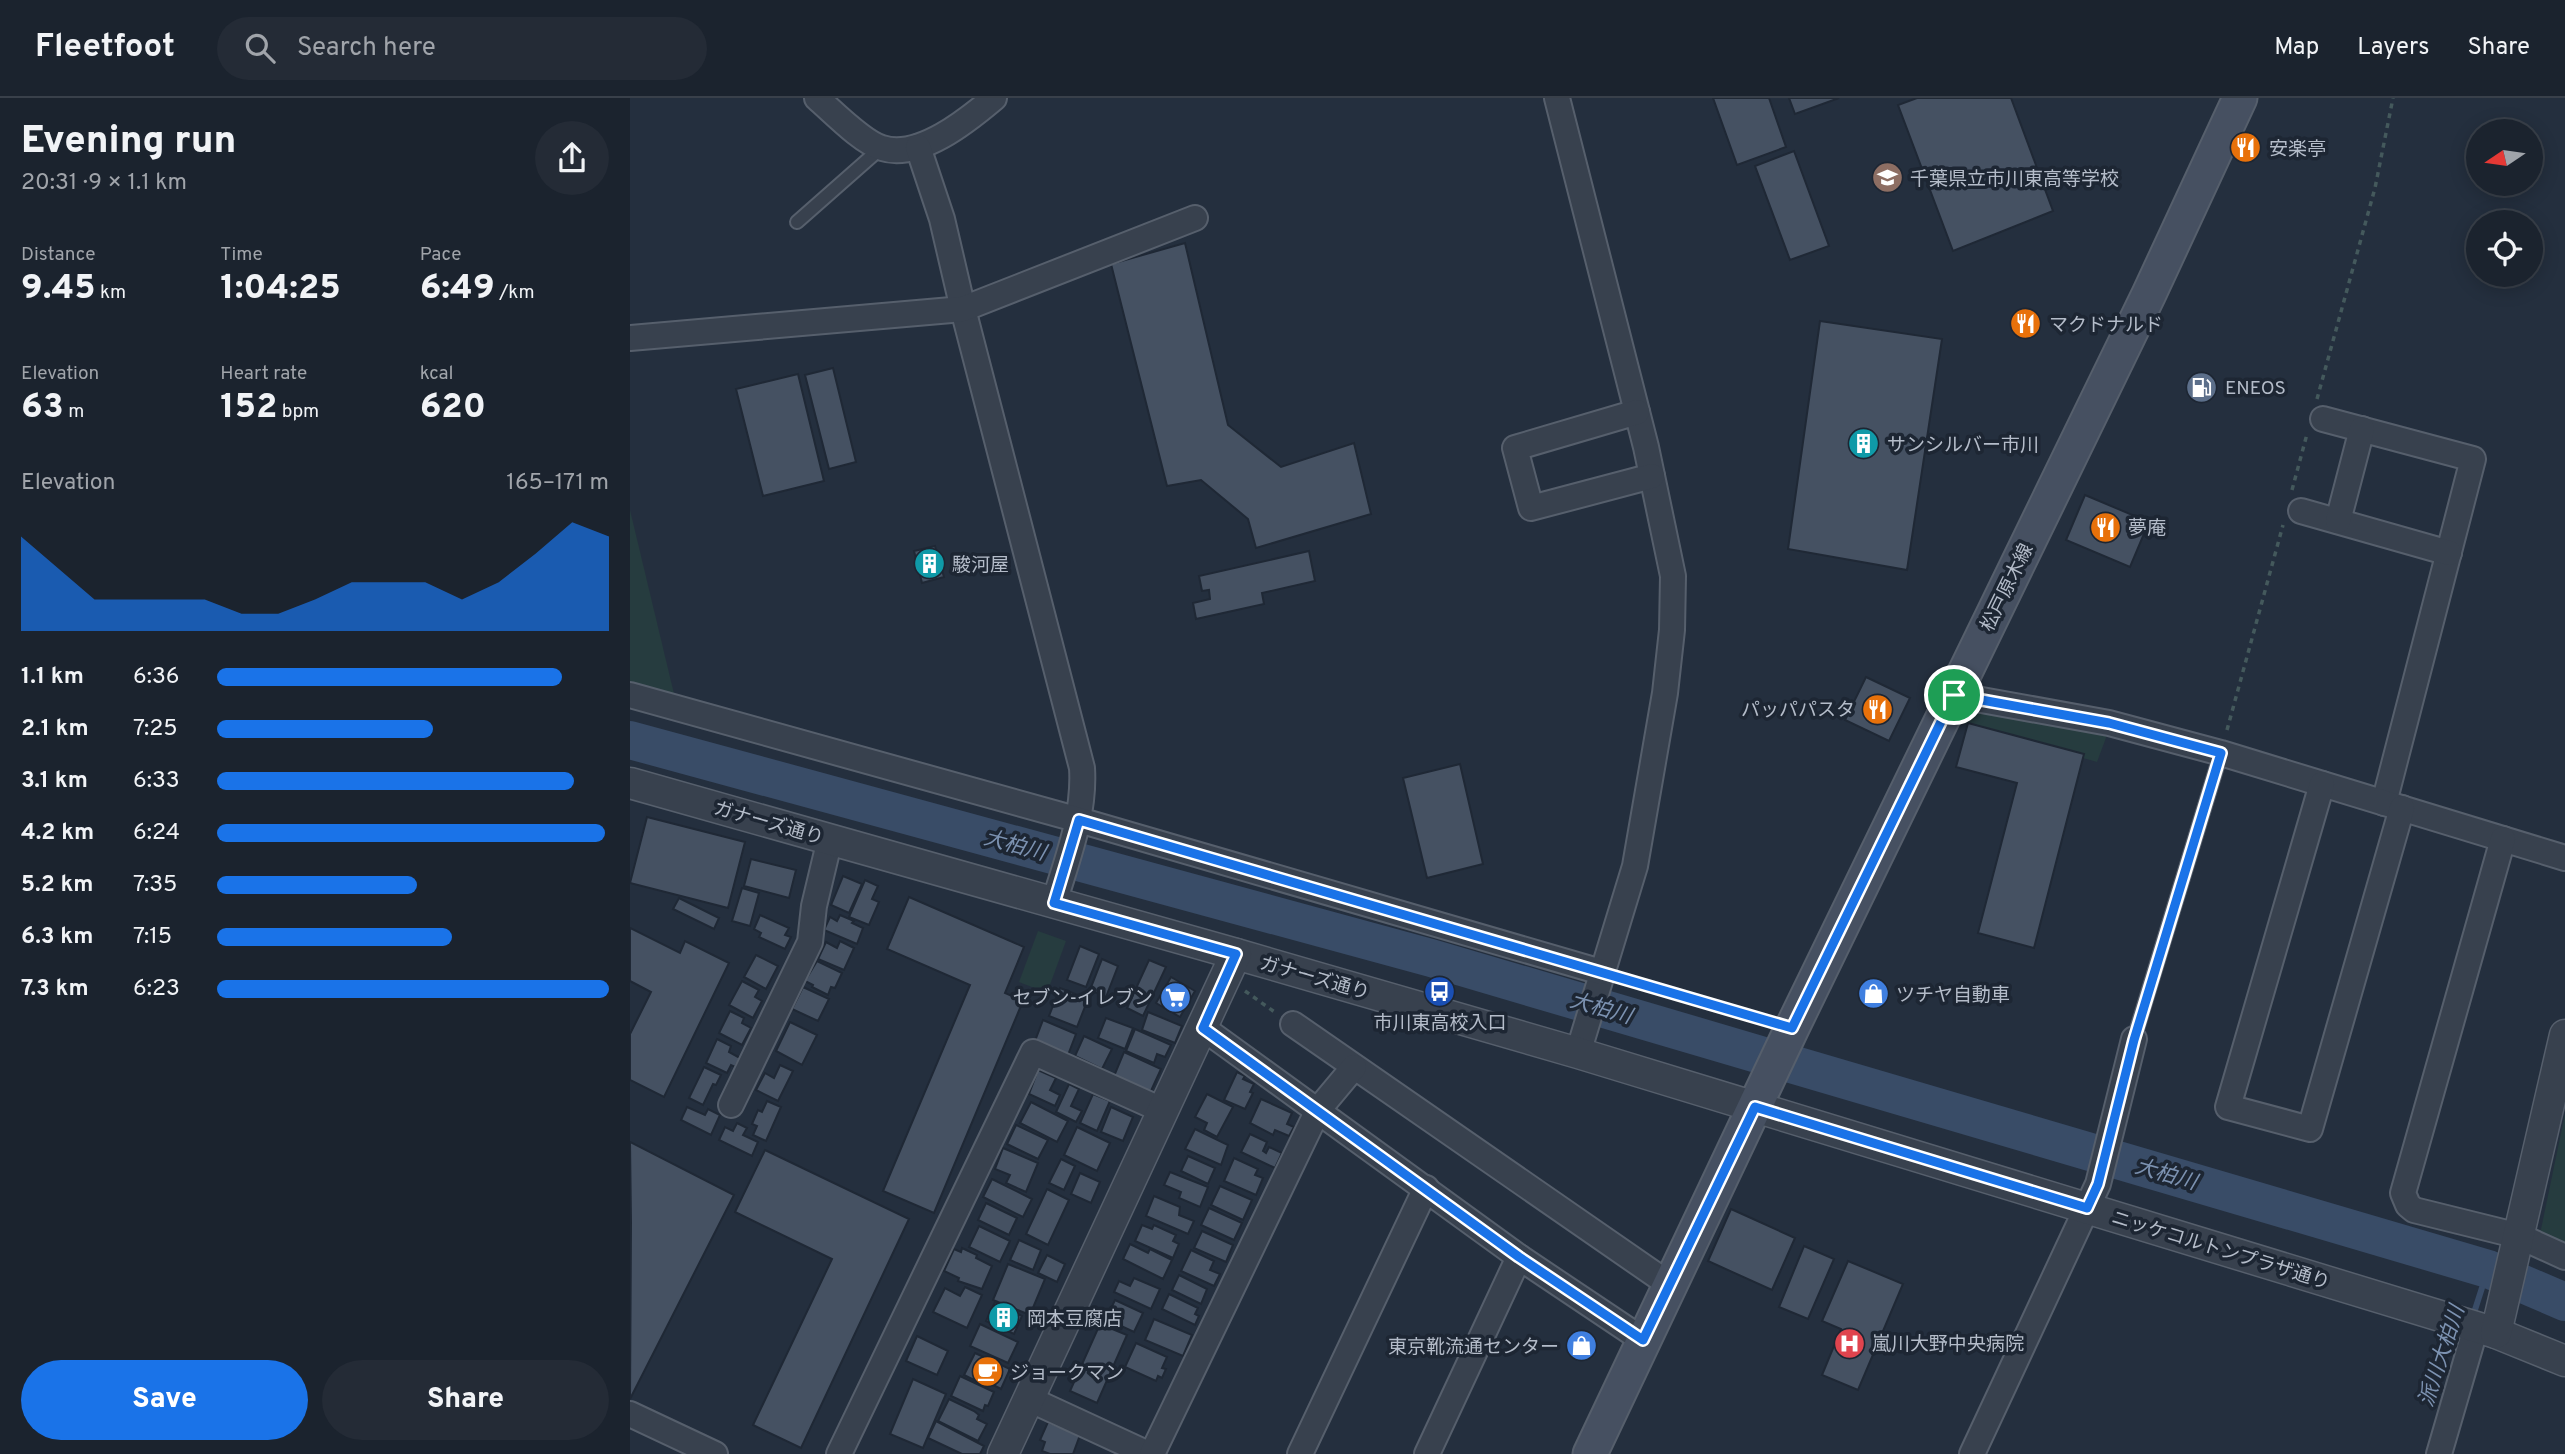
<!DOCTYPE html>
<meta charset="utf-8">
<style>
body{margin:0;font-family:Overpass,"Noto Sans JP",sans-serif;background:#242b36;color:#f1f3f6;height:100vh;display:flex;flex-direction:column;font-size:26px;white-space:nowrap}
*{box-sizing:border-box;margin:0}
p{font-size:23px;color:#a0a4aa}
.icon{flex:none;width:38px;height:38px;fill:none;stroke:currentColor;stroke-width:2;stroke-linecap:round;stroke-linejoin:round}
.map{position:relative;flex:1;overflow:hidden}
.side{display:flex;flex-direction:column;background:#1b232e;width:630px}
.side>*{flex:none}
.needle{width:46px;rotate:257deg}
.controls{position:absolute;left:1836px;top:21px;display:grid;gap:14px}
.controls a{display:grid;place-items:center;width:77px;height:77px;border-radius:50%;background:#1b232e;box-shadow:0 4px 18px #0003,0 0 0 2px #39404a;font-size:35px}
.pin{position:absolute;display:grid;place-items:center;width:60px;height:60px;color:#fff;margin:-30px;border:4px solid #fff;border-radius:50%;box-shadow:0 2px 7px #0007}
.round{display:grid;place-items:center;flex:none;width:74px;height:74px;border-radius:37px;background:#242b36}
.head{display:flex;align-items:center;justify-content:space-between;height:119px;padding:0 21px}
h1{font-size:38px;font-weight:800;line-height:52px}
.stats{display:grid;grid-template-columns:repeat(3,1fr);gap:10px;height:119px;padding:7px 21px}
.stats div{display:grid;align-content:center}
.stats b{font-size:35px;font-weight:800}
.stats small{font-size:19px;font-weight:400}
.stats p{font-size:19px}
.chart{height:196px;padding:14px 21px}
.chart p{display:flex;justify-content:space-between}
.chart svg{width:100%;height:126px;margin-top:7px;fill:#1a73e8;opacity:.7}
.primary-button{display:flex;gap:14px;margin-top:auto;padding:14px 21px}
.primary-button a{flex:1;height:80px;border-radius:42px;background:#1a73e8;color:#fff;font-size:28px;font-weight:800;line-height:80px;text-align:center}
.primary-button a+a{background:#242b36;color:#f1f3f6}
ul{padding:0 21px;list-style:none;font-size:23px}
li{display:grid;grid-template-columns:112px 84px 1fr;align-items:center;height:52px}
li i{height:18px;border-radius:9px;background:#1a73e8}
header{display:flex;align-items:center;gap:42px;box-sizing:border-box;height:98px;padding:0 35px;background:#1b232e;border-bottom:2px solid #39404a}
header strong{font-size:33px}
nav{display:flex;gap:38px;margin-inline-start:auto;font-size:24px}
.search{width:490px;height:63px;background:#242b36;display:flex;align-items:center;gap:18px;box-sizing:border-box;padding:0 24px;border-radius:38px;color:#a0a4aa;font-size:26px}
main{display:flex;flex:1;min-height:0}
.map>svg:first-child{display:block}
</style>
<header>
<strong>Fleetfoot</strong>
<div class="search"><svg class="icon" aria-label="search" viewBox="0 0 24 24"><circle cx="10" cy="10" r="6"/><path d="M15 15l6 6"/></svg>Search here</div>
<nav><a>Map</a><a>Layers</a><a>Share</a></nav>
</header>
<main>
<section class="side">
<div class="head"><div><h1>Evening run</h1><p>20:31 · 9 × 1.1 km</p></div><a class="round"><svg class="icon" aria-label="share" viewBox="0 0 24 24"><path d="M12 15V3M7 8l5-5 5 5M5 13v7h14v-7"/></svg></a></div>
<div class="stats">
<div><p>Distance</p><b>9.45<small> km</small></b></div>
<div><p>Time</p><b>1:04:25</b></div>
<div><p>Pace</p><b>6:49<small> /km</small></b></div>
</div>
<div class="stats">
<div><p>Elevation</p><b>63<small> m</small></b></div>
<div><p>Heart rate</p><b>152<small> bpm</small></b></div>
<div><p>kcal</p><b>620</b></div>
</div>
<div class="chart"><p><span>Elevation</span>165–171 m</p>
<svg viewBox="0 0 160 44" preserveAspectRatio="none"><path d="M0 44V11L10 22L20 33L30 33L40 33L50 33L60 38L70 38L80 33L90 27L100 27L110 27L120 33L130 27L140 17L150 6L160 11V44z"/></svg>
</div>
<ul>
<li><b>1.1 km</b>6:36<i style="width:88%"></i></li>
<li><b>2.1 km</b>7:25<i style="width:55%"></i></li>
<li><b>3.1 km</b>6:33<i style="width:91%"></i></li>
<li><b>4.2 km</b>6:24<i style="width:99%"></i></li>
<li><b>5.2 km</b>7:35<i style="width:51%"></i></li>
<li><b>6.3 km</b>7:15<i style="width:60%"></i></li>
<li><b>7.3 km</b>6:23<i style="width:100%"></i></li>
</ul>
<div class="primary-button"><a>Save</a><a>Share</a></div>
</section>
<div class="map">
<svg width="1935" height="1356" viewBox="0 0 1935 1356">
<rect width="100%" height="100%" fill="#242f3e"/>
<g fill="#263c3f">
<polygon points="0,412 45,600 0,590"/>
<polygon points="1348,605 1477,637 1467,664 1331,624"/>
<polygon points="408,833 436,843 417,895 389,884"/>
<polygon points="1935,1016 1935,1150 1910,1136"/>
</g>
<g fill="none" stroke-linecap="round" stroke-linejoin="round">
<polyline stroke="#394c67" stroke-width="6" points="1843,1218 1858,1171"/>
<polyline stroke="#394c67" stroke-width="38" points="0,642 801,860 1858,1171 1935,1204"/>
</g>
<g fill="#455162" stroke="#1f2835" stroke-width="2">
<polygon points="1083,0 1139,0 1156,49 1107,67"/>
<polygon points="1159,0 1209,0 1165,16"/>
<polygon points="1287,0 1381,0 1423,113 1323,153 1268,7"/>
<polygon points="1164,53 1199,148 1160,162 1125,68"/>
<polygon points="555,145 598,327 651,369 724,345 741,416 626,450 618,421 571,382 537,388 481,166"/>
<polygon points="1190,223 1312,241 1277,472 1158,451"/>
<polygon points="203,270 226,364 199,371 175,277"/>
<polygon points="168,276 194,383 133,398 106,291"/>
<polygon points="1455,397 1519,424 1500,469 1436,442"/>
<polygon points="305,448 314,479 292,485 284,453"/>
<polygon points="679,453 685,483 632,495 634,506 566,521 563,505 580,501 579,492 572,493 569,478"/>
<polygon points="1236,579 1280,600 1259,643 1215,622"/>
<polygon points="1338,625 1454,656 1404,850 1348,835 1387,685 1326,669"/>
<polygon points="830,666 853,766 797,780 773,680"/>
<polygon points="17,719 115,744 98,810 0,785"/>
<polygon points="121,761 166,772 159,800 114,788"/>
<polygon points="213,778 232,786 219,815 201,807"/>
<polygon points="235,782 248,788 242,801 249,804 239,827 219,819"/>
<polygon points="112,790 129,795 120,828 102,823"/>
<polygon points="279,799 394,849 375,895 393,903 304,1115 253,1093 340,887 257,851"/>
<polygon points="49,800 89,820 84,831 43,811"/>
<polygon points="130,817 159,830 155,837 161,839 155,851 129,839 131,835 124,831"/>
<polygon points="210,817 224,823 222,825 233,830 227,846 194,832 200,819 207,823"/>
<polygon points="0,830 50,855 55,843 99,865 34,999 0,982 0,936 21,894 0,883"/>
<polygon points="210,843 224,850 214,872 188,861 196,844 207,850"/>
<polygon points="450,848 469,856 456,889 437,882"/>
<polygon points="126,857 148,868 136,891 114,879"/>
<polygon points="472,861 488,868 476,899 460,892"/>
<polygon points="519,862 536,869 513,918 497,910"/>
<polygon points="187,863 212,875 205,890 201,889 198,897 182,889 183,887 175,883"/>
<polygon points="541,879 565,893 550,919 526,905"/>
<polygon points="112,883 129,892 125,899 132,903 123,920 99,907"/>
<polygon points="173,889 199,901 188,923 162,911"/>
<polygon points="430,890 458,901 447,929 419,918"/>
<polygon points="100,913 114,920 112,925 121,930 112,947 89,935"/>
<polygon points="518,914 552,928 545,945 512,932"/>
<polygon points="476,920 503,930 495,951 468,940"/>
<polygon points="413,922 446,936 438,957 405,943"/>
<polygon points="160,924 187,937 172,967 146,953"/>
<polygon points="505,931 541,947 535,959 527,956 524,965 496,953"/>
<polygon points="454,938 482,951 472,971 445,958"/>
<polygon points="87,941 101,948 99,954 110,960 105,969 101,967 97,975 76,965"/>
<polygon points="494,954 531,971 520,995 484,978"/>
<polygon points="150,967 163,973 148,1003 126,992 135,975 144,980"/>
<polygon points="74,969 91,977 86,987 83,986 73,1007 59,1000"/>
<polygon points="408,972 426,980 420,992 430,997 425,1008 399,996"/>
<polygon points="607,974 615,978 613,981 624,986 620,994 623,995 615,1011 594,1002"/>
<polygon points="439,986 449,991 441,1008 452,1013 446,1024 426,1014"/>
<polygon points="463,996 480,1003 467,1033 450,1025"/>
<polygon points="577,996 603,1009 587,1039 574,1032 577,1025 565,1019"/>
<polygon points="631,1001 662,1015 657,1026 664,1029 659,1038 645,1032 643,1037 620,1025"/>
<polygon points="137,1003 151,1009 136,1043 123,1037 127,1028 122,1026 128,1012 132,1014"/>
<polygon points="401,1004 438,1023 427,1044 390,1025"/>
<polygon points="57,1009 75,1017 78,1011 90,1017 81,1037 51,1022"/>
<polygon points="481,1009 503,1019 493,1043 471,1034"/>
<polygon points="107,1025 117,1030 113,1037 128,1044 122,1058 89,1042 95,1029 103,1033"/>
<polygon points="386,1027 418,1042 408,1061 377,1046"/>
<polygon points="447,1029 480,1045 467,1073 434,1057"/>
<polygon points="565,1031 598,1047 591,1067 555,1051"/>
<polygon points="620,1036 637,1044 633,1053 636,1055 639,1049 652,1055 645,1070 611,1054"/>
<polygon points="0,1044 104,1097 0,1301 1,1125"/>
<polygon points="373,1050 408,1065 396,1094 376,1085 380,1077 365,1071"/>
<polygon points="135,1052 279,1121 171,1350 123,1327 202,1161 105,1114"/>
<polygon points="558,1058 585,1070 578,1086 551,1073"/>
<polygon points="604,1060 628,1071 625,1077 633,1080 626,1097 594,1083"/>
<polygon points="431,1061 445,1068 434,1092 419,1085"/>
<polygon points="540,1074 578,1089 570,1109 549,1100 551,1094 534,1087"/>
<polygon points="450,1075 470,1084 461,1105 441,1096"/>
<polygon points="362,1081 402,1101 393,1119 353,1099"/>
<polygon points="590,1088 622,1102 613,1122 581,1107"/>
<polygon points="417,1091 439,1102 418,1147 396,1136"/>
<polygon points="524,1098 550,1109 549,1117 564,1123 558,1136 516,1118"/>
<polygon points="356,1105 387,1120 379,1137 348,1122"/>
<polygon points="579,1110 612,1125 604,1142 571,1127"/>
<polygon points="1101,1111 1165,1140 1142,1192 1078,1163"/>
<polygon points="512,1127 522,1131 524,1127 546,1137 543,1143 549,1146 543,1160 505,1143"/>
<polygon points="349,1128 380,1143 370,1164 339,1149"/>
<polygon points="572,1133 603,1147 596,1164 564,1150"/>
<polygon points="389,1142 411,1152 403,1172 380,1162"/>
<polygon points="500,1146 518,1155 520,1151 542,1162 533,1181 493,1161"/>
<polygon points="1174,1148 1204,1161 1178,1221 1149,1209"/>
<polygon points="332,1150 347,1157 346,1160 362,1168 352,1191 328,1183 329,1180 314,1173 324,1151 331,1154"/>
<polygon points="561,1152 584,1163 580,1172 590,1176 584,1188 551,1173"/>
<polygon points="417,1157 435,1166 427,1184 408,1175"/>
<polygon points="1218,1163 1273,1186 1228,1292 1192,1277 1211,1231 1192,1223"/>
<polygon points="378,1166 415,1181 400,1217 363,1202"/>
<polygon points="549,1177 577,1191 571,1206 542,1192"/>
<polygon points="504,1180 530,1191 521,1211 484,1194 489,1183 500,1188"/>
<polygon points="335,1189 352,1197 337,1230 303,1214 315,1190 330,1198"/>
<polygon points="539,1196 568,1210 565,1216 569,1218 565,1227 532,1211"/>
<polygon points="485,1202 513,1215 504,1234 476,1221"/>
<polygon points="365,1204 392,1218 384,1236 356,1223"/>
<polygon points="524,1221 562,1237 553,1258 515,1242"/>
<polygon points="350,1226 388,1244 378,1265 340,1248"/>
<polygon points="470,1226 497,1237 467,1305 440,1293"/>
<polygon points="287,1238 318,1253 307,1277 276,1263"/>
<polygon points="506,1245 537,1259 532,1270 536,1271 532,1280 528,1278 526,1283 495,1269"/>
<polygon points="345,1255 380,1271 371,1291 350,1280 348,1284 334,1277"/>
<polygon points="330,1278 364,1294 358,1308 355,1307 353,1313 321,1298"/>
<polygon points="283,1281 316,1296 293,1350 260,1336"/>
<polygon points="319,1301 344,1313 349,1317 347,1321 357,1326 348,1343 308,1323"/>
<polygon points="306,1323 354,1348 350,1356 332,1356 298,1340"/>
<polygon points="418,1324 450,1337 443,1356 420,1356 412,1353 415,1344 410,1342"/>
</g>
<g fill="none" stroke-linecap="round" stroke-linejoin="round">
<defs>
<g id="service">
<polyline points="167,124 251,50"/>
<polyline points="1504,941 1591,655"/>
</g>
<g id="minor">
<path d="M187,0c16,14 46,45 65,50 37,12 86,-28 112,-50"/>
<polyline points="927,0 1016,349 1043,478 1042,532 1035,595 1005,768 948,955"/>
<path d="M288,49l24,72 21,90 119,459c3,47 -15,91 -28,135"/>
<polyline points="0,240 333,211 565,120"/>
<polyline points="1007,314 885,350 901,410 1022,378"/>
<polyline points="1693,321 1843,361 1754,705"/>
<polyline points="1671,413 1819,455"/>
<polyline points="1708,423 1732,331"/>
<polyline points="0,597 449,722 971,874"/>
<polyline points="1324,597 1479,625 1591,655 1935,760"/>
<polyline points="1692,686 1598,1009 1680,1031 1772,710"/>
<polyline points="1873,741 1773,1095 1778,1107 1784,1112 1889,1138 1935,1159"/>
<polyline points="663,926 1040,1187"/>
<polyline points="573,930 889,1159 1013,1242"/>
<polyline points="101,1007 180,844 184,808 200,741"/>
<polyline points="399,1301 518,1356"/>
<polyline points="0,1316 85,1356"/>
<polyline points="209,1356 403,954 534,1013"/>
<polyline points="522,1356 688,1012 724,969"/>
<polyline points="670,1356 796,1090"/>
<polyline points="797,1356 889,1159"/>
<polyline points="1342,1356 1468,1086 1504,941"/>
<polyline points="1809,1356 1846,1229"/>
</g>
<g id="tertiary">
<polyline points="0,685 606,856 948,955 1866,1235 1935,1263"/>
<polyline points="1866,1235 1935,937"/>
<polyline points="373,1356 606,856"/>
</g>
<polyline id="secondary" points="960,1356 1162,930 1519,196 1610,0"/>
</defs>
<use href="#service" stroke="#565f6c" stroke-width="16"/>
<use href="#minor" stroke="#565f6c" stroke-width="28"/>
<use href="#tertiary" stroke="#565f6c" stroke-width="33"/>
<use href="#secondary" stroke="#565f6c" stroke-width="37"/>
<g stroke="#44595c" stroke-width="3.5" stroke-dasharray="5 5" stroke-linecap="butt">
<polyline points="1687,301 1745,90 1763,0"/>
<polyline points="1662,392 1677,336"/>
<polyline points="1597,632 1653,427"/>
<polyline points="993,880 1137,923"/>
<polyline points="615,893 646,915"/>
</g>
<use href="#service" stroke="#38414e" stroke-width="12"/>
<use href="#minor" stroke="#38414e" stroke-width="24"/>
<use href="#tertiary" stroke="#38414e" stroke-width="30"/>
<use href="#secondary" stroke="#465061" stroke-width="33"/>
</g>
<g fill="none" stroke-linecap="round" stroke-linejoin="round">
<defs>
<polygon id="route" points="1324,597 1479,625 1591,655 1504,942 1468,1086 1457,1110 1125,1009 1013,1242 889,1159 573,930 606,856 424,805 449,722 1162,930"/>
</defs>
<use href="#route" stroke="#fff" stroke-width="14"/>
<use href="#route" stroke="#1a73e8" stroke-width="9"/>
</g>
<defs>
<symbol id="restaurant-disc" viewBox="-11 -11 22 22"><circle r="9.5" fill="#e8710a" stroke="#1d2633"/><path d="M-5-6h1v4h1v-4h1v4h1v-4h1v5L-1.5 .5V6h-2V.5L-5-1ZM5-6V6H3V1.5H1.5Q1.5-4 5-6Z" fill="#fff"/></symbol>
<symbol id="school-disc" viewBox="-11 -11 22 22"><circle r="9.5" fill="#8d6e63" stroke="#1d2633"/><path d="M0-5L7-2L0 1L-7-2ZM-4 1L0 2.5L4 1V4Q0 6-4 4Z" fill="#fff"/></symbol>
<symbol id="fuel-disc" viewBox="-11 -11 22 22"><circle r="9.5" fill="#5c6f8a" stroke="#1d2633"/><path d="M-5.5-6h7V0h2V4h1.3V-2.5L3-4.5l.8-.8L6-3V5H2.5V1h-1V6h-7ZM-4.2-4.7v3.2H.2V-4.7Z" fill="#fff"/></symbol>
<symbol id="building-disc" viewBox="-11 -11 22 22"><circle r="9.5" fill="#0f9aa8" stroke="#1d2633"/><path d="M-4-6H4V6H1V3H-1V6H-4ZM-2.5-4.3h1.7v1.8h-1.7ZM.8-4.3h1.7v1.8H.8ZM-2.5-1h1.7V.8h-1.7ZM.8-1h1.7V.8H.8Z" fill="#fff"/></symbol>
<symbol id="bus-disc" viewBox="-11 -11 22 22"><circle r="9.5" fill="#1a4fb4" stroke="#1d2633"/><path d="M-5-6H5V4H4V6H2V4H-2V6H-4V4H-5ZM-3.5-4V0h7V-4ZM-3.5 1.2v1.5H-2V1.2ZM2 1.2v1.5H3.5V1.2Z" fill="#fff"/></symbol>
<symbol id="shop-disc" viewBox="-11 -11 22 22"><circle r="9.5" fill="#3f7fe0" stroke="#1d2633"/><path d="M-5-2.5h2.3a2.7 3.5 0 0 1 5.4 0H5L5.5 6h-11ZM-1.5-2.5h3a1.5 2.3 0 0 0-3 0Z" fill="#fff"/></symbol>
<symbol id="supermarket-disc" viewBox="-11 -11 22 22"><circle r="9.5" fill="#3f7fe0" stroke="#1d2633"/><path d="M-6-5.5h2.5l.6 2H6L4.5 2H-2.5L-4.4-4H-6ZM-1.5 3.2a1.3 1.3 0 1 0 .1 0ZM3 3.2a1.3 1.3 0 1 0 .1 0Z" fill="#fff"/></symbol>
<symbol id="hospital-disc" viewBox="-11 -11 22 22"><circle r="9.5" fill="#e0444e" stroke="#1d2633"/><path d="M-5-5h3v3.5h4V-5h3V5h-3V1.5h-4V5h-3Z" fill="#fff"/></symbol>
<symbol id="cafe-disc" viewBox="-11 -11 22 22"><circle r="9.5" fill="#e8710a" stroke="#1d2633"/><path d="M-5.5-4.5H6V0H3Q3 3.5 0 3.5H-2.5Q-5.5 3.5-5.5 0ZM3-3.2v2h1.7v-2ZM-6 4.5H4V6H-6Z" fill="#fff"/></symbol>
</defs>
<g fill-rule="evenodd">
<use href="#restaurant-disc" x="1598" y="32" width="35" height="35"/>
<use href="#school-disc" x="1240" y="62" width="35" height="35"/>
<use href="#restaurant-disc" x="1378" y="208" width="35" height="35"/>
<use href="#fuel-disc" x="1554" y="272" width="35" height="35"/>
<use href="#building-disc" x="1216" y="328" width="35" height="35"/>
<use href="#restaurant-disc" x="1458" y="412" width="35" height="35"/>
<use href="#building-disc" x="282" y="448" width="35" height="35"/>
<use href="#restaurant-disc" x="1230" y="594" width="35" height="35"/>
<use href="#bus-disc" x="792" y="876" width="35" height="35"/>
<use href="#shop-disc" x="1226" y="878" width="35" height="35"/>
<use href="#supermarket-disc" x="528" y="882" width="35" height="35"/>
<use href="#building-disc" x="356" y="1202" width="35" height="35"/>
<use href="#hospital-disc" x="1202" y="1228" width="35" height="35"/>
<use href="#shop-disc" x="934" y="1230" width="35" height="35"/>
<use href="#cafe-disc" x="340" y="1256" width="35" height="35"/>
</g>
<g text-anchor="middle" stroke-width="7" stroke-linejoin="round" paint-order="stroke">
<g font-size="19" fill="#b4bcc9" stroke="#1d2633" text-anchor="start">
<text x="1639" y="57">安楽亭</text>
<text x="1280" y="87">千葉県立市川東高等学校</text>
<text x="1419" y="233">マクドナルド</text>
<text x="1595" y="296">ENEOS</text>
<text x="1257" y="353">サンシルバー市川</text>
<text x="1498" y="436">夢庵</text>
<text x="322" y="473">駿河屋</text>
<text x="1225" y="618" text-anchor="end">パッパパスタ</text>
<text x="1266" y="903">ツチヤ自動車</text>
<text x="523" y="906" text-anchor="end">セブン-イレブン</text>
<text x="810" y="931" text-anchor="middle">市川東高校入口</text>
<text x="397" y="1227">岡本豆腐店</text>
<text x="1242" y="1252">嵐川大野中央病院</text>
<text x="929" y="1255" text-anchor="end">東京靴流通センター</text>
<text x="380" y="1281">ジョークマン</text>
</g>
<g font-size="19" fill="#b4bcc9" stroke="#1d2633">
<text transform="translate(1376 489) rotate(-64)" y="7">松戸原木線</text>
<text transform="translate(139 724) rotate(16)" y="7">ガナーズ通り</text>
<text transform="translate(685 879) rotate(16)" y="7">ガナーズ通り</text>
<text transform="translate(1591 1151) rotate(17)" y="7">ニッケコルトンプラザ通り</text>
</g>
<g font-size="21" font-style="italic" fill="#7c92b1" stroke="#1d2633">
<text transform="translate(385 747) rotate(15)" y="7">大柏川</text>
<text transform="translate(971 910) rotate(16)" y="7">大柏川</text>
<text transform="translate(1536 1076) rotate(16)" y="7">大柏川</text>
<text transform="translate(1811 1258) rotate(-72)" y="7">派川大柏川</text>
</g>
</g>
</svg>
<div class="controls">
<a><svg class="needle" viewBox="-14 -14 28 28"><path d="M0-13l5 13h-10z" fill="#e53935"/><path d="M0 13l5-13h-10z" fill="#a0a4aa"/></svg></a>
<a><svg class="icon" aria-label="locate" viewBox="0 0 24 24"><circle cx="12" cy="12" r="6"/><path d="M12 2v4M12 18v4M2 12h4M18 12h4"/></svg></a>
</div>
<div class="pin" style="left:1324px;top:597px;background:#1e9e55"><svg class="icon" aria-label="arrive" viewBox="0 0 24 24"><path d="M6 21V4h12l-3 4 3 4H6"/></svg></div>
</div>
</main>
